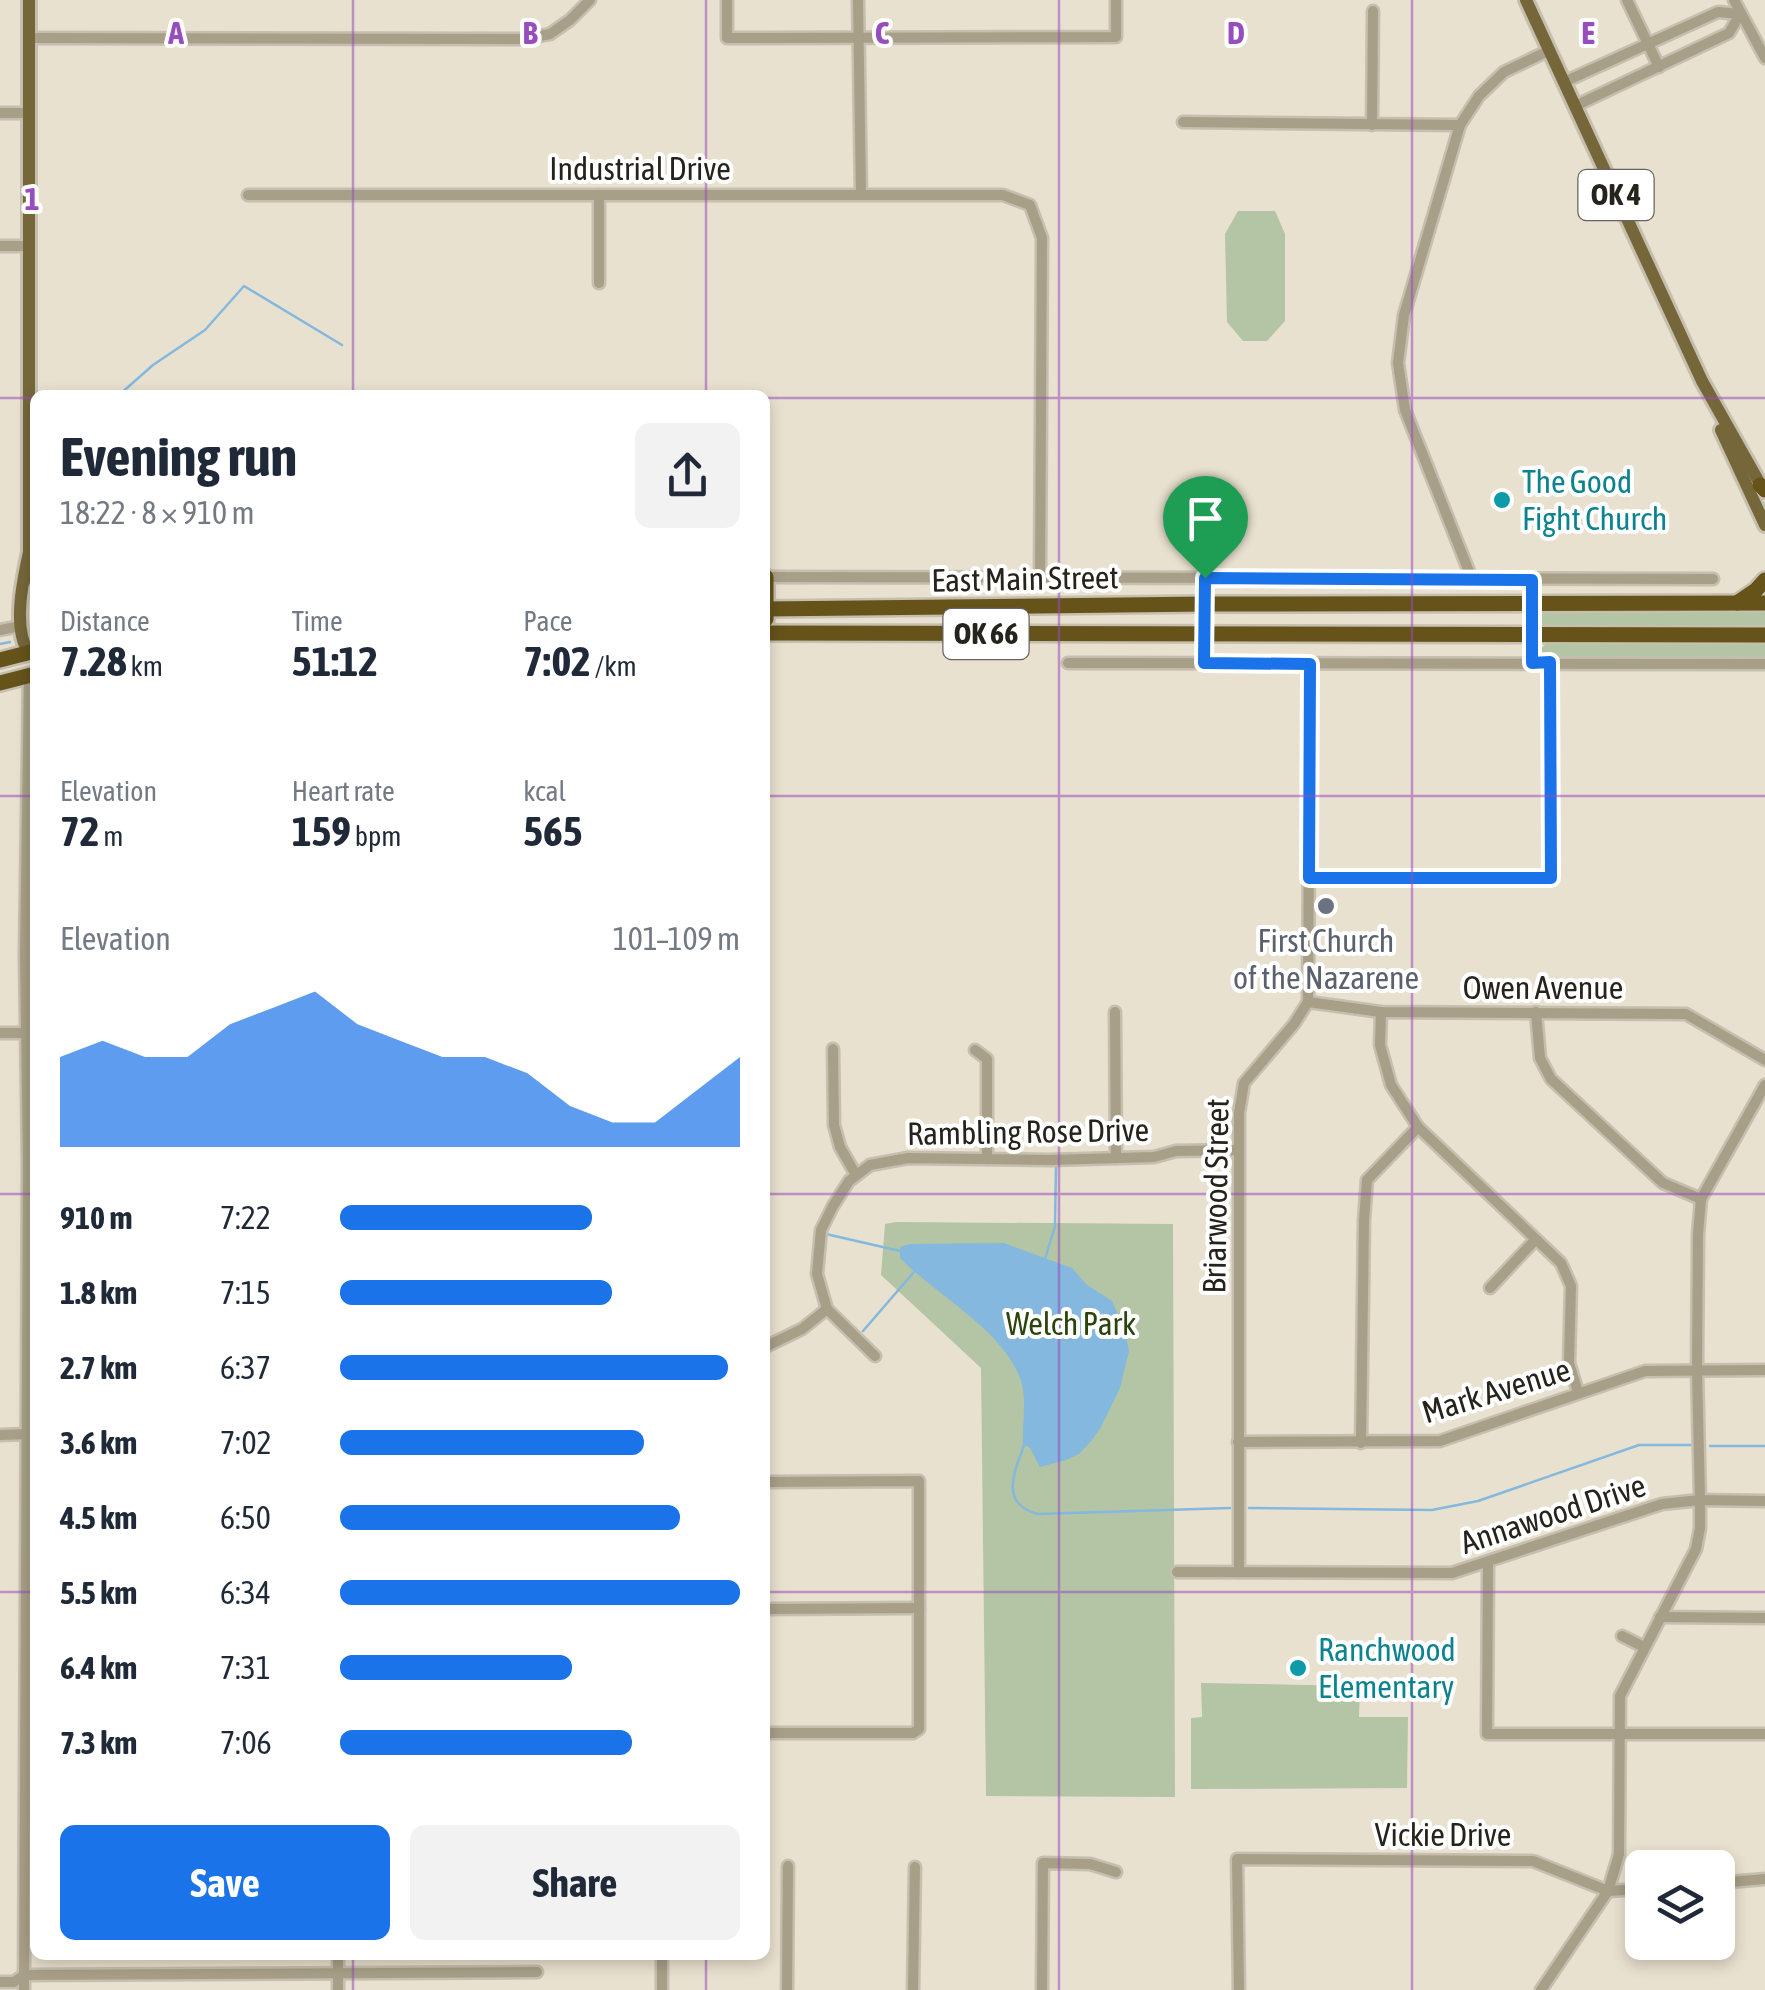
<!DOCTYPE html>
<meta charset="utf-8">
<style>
body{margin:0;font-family:"Asap Condensed",sans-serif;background:#f2f2f3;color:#1f2937;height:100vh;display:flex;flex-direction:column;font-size:38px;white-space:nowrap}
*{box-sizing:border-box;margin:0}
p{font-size:32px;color:#747a83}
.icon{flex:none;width:55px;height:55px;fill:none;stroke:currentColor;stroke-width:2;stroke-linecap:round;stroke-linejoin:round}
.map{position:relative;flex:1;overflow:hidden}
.details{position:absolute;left:30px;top:390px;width:740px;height:1570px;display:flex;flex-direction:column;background:#fff;border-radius:15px;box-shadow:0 5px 15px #0003}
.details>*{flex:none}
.buttons{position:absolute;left:1625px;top:1850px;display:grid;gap:20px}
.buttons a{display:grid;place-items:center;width:110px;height:110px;border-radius:15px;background:#fff;box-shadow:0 5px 15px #0003;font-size:50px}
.pin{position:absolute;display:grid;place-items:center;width:85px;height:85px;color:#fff;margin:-102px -42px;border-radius:50% 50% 50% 0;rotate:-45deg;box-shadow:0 0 10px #0007}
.pin .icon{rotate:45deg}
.round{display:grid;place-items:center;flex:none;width:105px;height:105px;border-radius:15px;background:#f2f2f3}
.head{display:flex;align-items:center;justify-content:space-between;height:170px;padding:0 30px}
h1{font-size:55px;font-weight:700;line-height:75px}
.stats{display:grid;grid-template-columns:repeat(3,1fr);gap:15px;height:170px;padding:10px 30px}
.stats div{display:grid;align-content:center}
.stats b{font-size:42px;font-weight:700}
.stats small{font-size:28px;font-weight:400}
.stats p{font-size:28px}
.chart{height:280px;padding:20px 30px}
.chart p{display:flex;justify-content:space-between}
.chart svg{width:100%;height:180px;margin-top:10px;fill:#1a73e8;opacity:.7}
.cta{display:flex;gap:20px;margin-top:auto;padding:20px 30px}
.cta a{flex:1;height:115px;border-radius:15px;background:#1a73e8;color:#fff;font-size:40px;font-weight:700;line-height:115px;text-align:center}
.cta a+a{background:#f2f2f3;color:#1f2937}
ul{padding:0 30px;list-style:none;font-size:32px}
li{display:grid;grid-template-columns:160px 120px 1fr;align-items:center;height:75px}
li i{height:25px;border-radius:12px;background:#1a73e8}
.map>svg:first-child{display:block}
</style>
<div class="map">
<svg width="1765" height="1990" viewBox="0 0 1765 1990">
<rect width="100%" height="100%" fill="#e9e1cf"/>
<g fill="#b3c5a4">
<polygon points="1238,211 1275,211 1285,234 1285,321 1267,341 1243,341 1227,322 1225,234"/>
<polygon points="1550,610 1765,610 1765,625 1715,630 1544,628 1540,624 1539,619 1544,611"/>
<polygon points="1548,641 1765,641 1765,658 1545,658 1540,650"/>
<polygon points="896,1222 1173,1224 1175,1797 986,1796 981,1368 881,1275 885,1224"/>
<polygon points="1201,1683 1360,1686 1359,1717 1408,1717 1407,1788 1191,1789 1191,1718 1202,1717"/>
</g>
<path fill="#84b8de" d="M1004,1243l68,25 15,17 25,16 13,30 4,20 -9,37 -19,39 -9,13 -13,14 -13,6 -26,7 -10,-19 -7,-4c-1,-20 4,-44 -2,-63 -16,-50 -85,-86 -121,-123v-11l10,-3z"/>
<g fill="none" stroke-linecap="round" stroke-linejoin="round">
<g stroke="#84b8de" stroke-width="2.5">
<polyline points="119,395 153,365 205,330 244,286 342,345"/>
<polyline points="0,644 10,642"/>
<polyline points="826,1234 900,1251"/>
<polyline points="1045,1259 1055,1226 1056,1165"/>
<polyline points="863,1331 914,1272"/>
<path d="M1025,1443c-11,29 -26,61 13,71l192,-6"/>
<polyline points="1710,1446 1765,1446"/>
<polyline points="1249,1508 1432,1510 1478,1501 1639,1445 1690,1445"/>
</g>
<defs>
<g id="minor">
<polyline points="727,0 727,38 1116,37 1116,0"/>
<polyline points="858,0 861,194"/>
<polyline points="1627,0 1659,67"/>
<polyline points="1734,0 1765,58"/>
<polyline points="29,38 524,39 550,34 570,20 590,0"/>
<polyline points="1564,82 1718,12 1740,14 1729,33 1575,106"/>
<polyline points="0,113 29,113"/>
<polyline points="1183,122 1460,125"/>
<polyline points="1372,125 1373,11"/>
<polyline points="248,195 1003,195 1030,205 1042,238 1040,579"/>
<polyline points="599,195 599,283"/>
<polyline points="0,246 29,246"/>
<polyline points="765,577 1713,579"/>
<polyline points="1472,579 1405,410 1398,363 1404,315 1460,125 1479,96 1504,72 1550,50"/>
<polyline points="1532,580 1532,663"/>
<polyline points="0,630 21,626"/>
<polyline points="1068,663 1765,664"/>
<polyline points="1204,663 1205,578"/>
<polyline points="1309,878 1551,878 1550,662"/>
<polyline points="1308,1002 1381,1012 1686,1014 1765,1060"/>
<polyline points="1115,1012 1116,1158"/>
<polyline points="1381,1012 1380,1045 1391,1085 1418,1127 1561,1263 1571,1286 1569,1363 1578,1392"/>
<polyline points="1536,1012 1540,1058 1551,1079 1663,1183 1701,1199"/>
<polyline points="0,1033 26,1033"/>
<polyline points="833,1049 834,1125 840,1147 856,1175"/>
<polyline points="975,1050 987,1059 987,1159"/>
<polyline points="1490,1288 1535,1240"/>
<polyline points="765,1347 802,1329 827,1309"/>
<polyline points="875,1356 827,1309 817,1274 821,1230 833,1206 849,1181 870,1165 908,1158 1049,1160 1154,1157 1176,1151 1238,1150"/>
<polyline points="0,1435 27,1434"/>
<polyline points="1238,1442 1440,1441 1645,1371 1765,1370"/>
<polyline points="1361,1443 1364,1220 1367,1180 1418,1127"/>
<polyline points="765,1482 919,1481 919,1729 913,1733 765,1733"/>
<polyline points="1488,1563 1487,1734 1765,1734"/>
<polyline points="1177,1572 1452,1573 1662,1504 1700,1500 1765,1501"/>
<polyline points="1239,1572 1239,1113 1244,1083 1294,1024 1308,1002 1310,664"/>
<polyline points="765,1609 919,1608"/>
<polyline points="1660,1617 1765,1618"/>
<polyline points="1622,1636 1644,1647"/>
<polyline points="1718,1883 1765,1879"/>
<polyline points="662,1955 662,1990"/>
<polyline points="0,1982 14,1982 24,1975 537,1972"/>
<polyline points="24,1990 28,1163 25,955 29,675"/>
<polyline points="338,1990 338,1955"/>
<polyline points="787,1990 788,1866"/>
<polyline points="913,1990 915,1867"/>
<polyline points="1042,1990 1043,1863 1090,1864 1116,1872"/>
<polyline points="1239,1990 1237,1859 1533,1861 1608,1891 1642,1889"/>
<polyline points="1541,1990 1608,1891 1619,1854 1620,1696 1696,1549 1700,1528 1700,1500 1697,1370 1698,1234 1701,1199 1765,1085"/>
</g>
<g id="major">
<path d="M29,0v552c-6,28 -17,76 0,101l4,-5"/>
<polyline points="1526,0 1702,381 1764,491"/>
<polyline points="1721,430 1765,525"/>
<polyline points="30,559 35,582"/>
</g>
<g id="highway">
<polyline points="1760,485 1765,490"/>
<polyline points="1737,603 1756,590 1765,580"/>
<polyline points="765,609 1206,604 1765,603"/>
<polyline points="766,619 766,577"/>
<polyline points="765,633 1765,635"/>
<polyline points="0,660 35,651"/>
<polyline points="0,683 35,674"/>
</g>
</defs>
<use href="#minor" stroke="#c6bfaf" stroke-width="15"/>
<use href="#major" stroke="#c6bfaf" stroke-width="18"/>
<use href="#highway" stroke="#c6bfaf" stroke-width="20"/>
<use href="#minor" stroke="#a79f87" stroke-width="10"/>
<use href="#major" stroke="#76673a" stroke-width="12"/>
<use href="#highway" stroke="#65531a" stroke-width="15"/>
</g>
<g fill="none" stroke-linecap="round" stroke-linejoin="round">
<defs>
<polygon id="route" points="1205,578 1532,580 1532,663 1550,662 1551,878 1309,878 1310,664 1204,663"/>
</defs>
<use href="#route" stroke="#fff" stroke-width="20"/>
<use href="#route" stroke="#1a73e8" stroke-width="12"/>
</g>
<path fill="none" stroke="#984dbf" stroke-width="2.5" stroke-opacity="0.55" d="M353,0v395M706,0v395M1059,0v1990M1412,0v1990M0,398h35M765,398h1000M0,796h35M765,796h1000M0,1194h35M765,1194h1000M0,1592h35M765,1592h1000M353,1955v35M706,1955v35"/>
<g fill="#0f9aa8" stroke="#fff" stroke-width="4">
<circle cx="1502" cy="500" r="10"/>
<circle cx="1298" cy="1668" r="10"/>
</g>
<circle fill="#6b7280" stroke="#fff" stroke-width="4" cx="1326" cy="906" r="10"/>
<g text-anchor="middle" stroke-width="8" stroke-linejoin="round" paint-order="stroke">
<g fill="#fff" stroke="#676561" stroke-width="2.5">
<rect x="1578.5" y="170" width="75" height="50" rx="8"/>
<rect x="943.5" y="609" width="85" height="50" rx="8"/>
</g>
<g font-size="30" font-weight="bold" fill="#26231d">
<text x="1616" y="205">OK 4</text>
<text x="986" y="644">OK 66</text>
</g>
<g font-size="32" fill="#26231d" stroke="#fff">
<text x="640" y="180">Industrial Drive</text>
<text transform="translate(1025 579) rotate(-1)" y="11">East Main Street</text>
<text x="1543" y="999">Owen Avenue</text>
<text transform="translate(1028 1132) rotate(-1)" y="11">Rambling Rose Drive</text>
<text transform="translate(1216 1196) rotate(-89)" y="11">Briarwood Street</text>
<text transform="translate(1496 1391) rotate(-17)" y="11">Mark Avenue</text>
<text transform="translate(1553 1514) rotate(-18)" y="11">Annawood Drive</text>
<text x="1443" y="1846">Vickie Drive</text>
</g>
<g font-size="32" fill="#0d838f" stroke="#fff" text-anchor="start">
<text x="1522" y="493">The Good<tspan x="1522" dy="37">Fight Church</tspan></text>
<text x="1318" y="1661">Ranchwood<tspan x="1318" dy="37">Elementary</tspan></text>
</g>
<g font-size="32" fill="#5b616d" stroke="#fff">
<text x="1326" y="952">First Church<tspan x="1326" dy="37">of the Nazarene</tspan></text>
</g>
<g font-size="32" fill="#2a440b" stroke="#fff">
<text x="1071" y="1335">Welch Park</text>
</g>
</g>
<g font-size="32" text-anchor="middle" font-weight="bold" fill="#984dbf" stroke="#fff" stroke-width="8" stroke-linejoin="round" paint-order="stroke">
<text x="176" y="44">A</text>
<text x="530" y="44">B</text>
<text x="882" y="44">C</text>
<text x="1236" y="44">D</text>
<text x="1588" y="44">E</text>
<text x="32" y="210">1</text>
</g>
</svg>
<div class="buttons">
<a><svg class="icon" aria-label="layers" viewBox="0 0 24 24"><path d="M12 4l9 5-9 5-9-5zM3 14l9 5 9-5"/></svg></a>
</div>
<div class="pin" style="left:1205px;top:578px;background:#1e9e55"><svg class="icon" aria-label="arrive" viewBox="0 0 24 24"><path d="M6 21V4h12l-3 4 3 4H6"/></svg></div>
<section class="details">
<div class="head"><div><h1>Evening run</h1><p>18:22 · 8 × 910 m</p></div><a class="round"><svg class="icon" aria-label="share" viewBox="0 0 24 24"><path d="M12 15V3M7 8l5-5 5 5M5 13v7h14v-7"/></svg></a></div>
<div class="stats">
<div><p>Distance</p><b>7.28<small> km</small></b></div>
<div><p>Time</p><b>51:12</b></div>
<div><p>Pace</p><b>7:02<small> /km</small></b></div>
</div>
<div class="stats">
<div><p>Elevation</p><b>72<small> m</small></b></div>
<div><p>Heart rate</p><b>159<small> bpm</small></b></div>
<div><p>kcal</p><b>565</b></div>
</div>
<div class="chart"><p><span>Elevation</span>101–109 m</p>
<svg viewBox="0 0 160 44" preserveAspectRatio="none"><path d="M0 44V22L10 18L20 22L30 22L40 14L50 10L60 6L70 14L80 18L90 22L100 22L110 26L120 34L130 38L140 38L150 30L160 22V44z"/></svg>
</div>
<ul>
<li><b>910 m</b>7:22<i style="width:63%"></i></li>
<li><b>1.8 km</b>7:15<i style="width:68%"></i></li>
<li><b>2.7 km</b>6:37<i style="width:97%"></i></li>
<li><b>3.6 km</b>7:02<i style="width:76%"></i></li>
<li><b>4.5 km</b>6:50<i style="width:85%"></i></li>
<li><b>5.5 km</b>6:34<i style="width:100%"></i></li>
<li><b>6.4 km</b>7:31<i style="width:58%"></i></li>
<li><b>7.3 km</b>7:06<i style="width:73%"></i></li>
</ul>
<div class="cta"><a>Save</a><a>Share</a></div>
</section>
</div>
